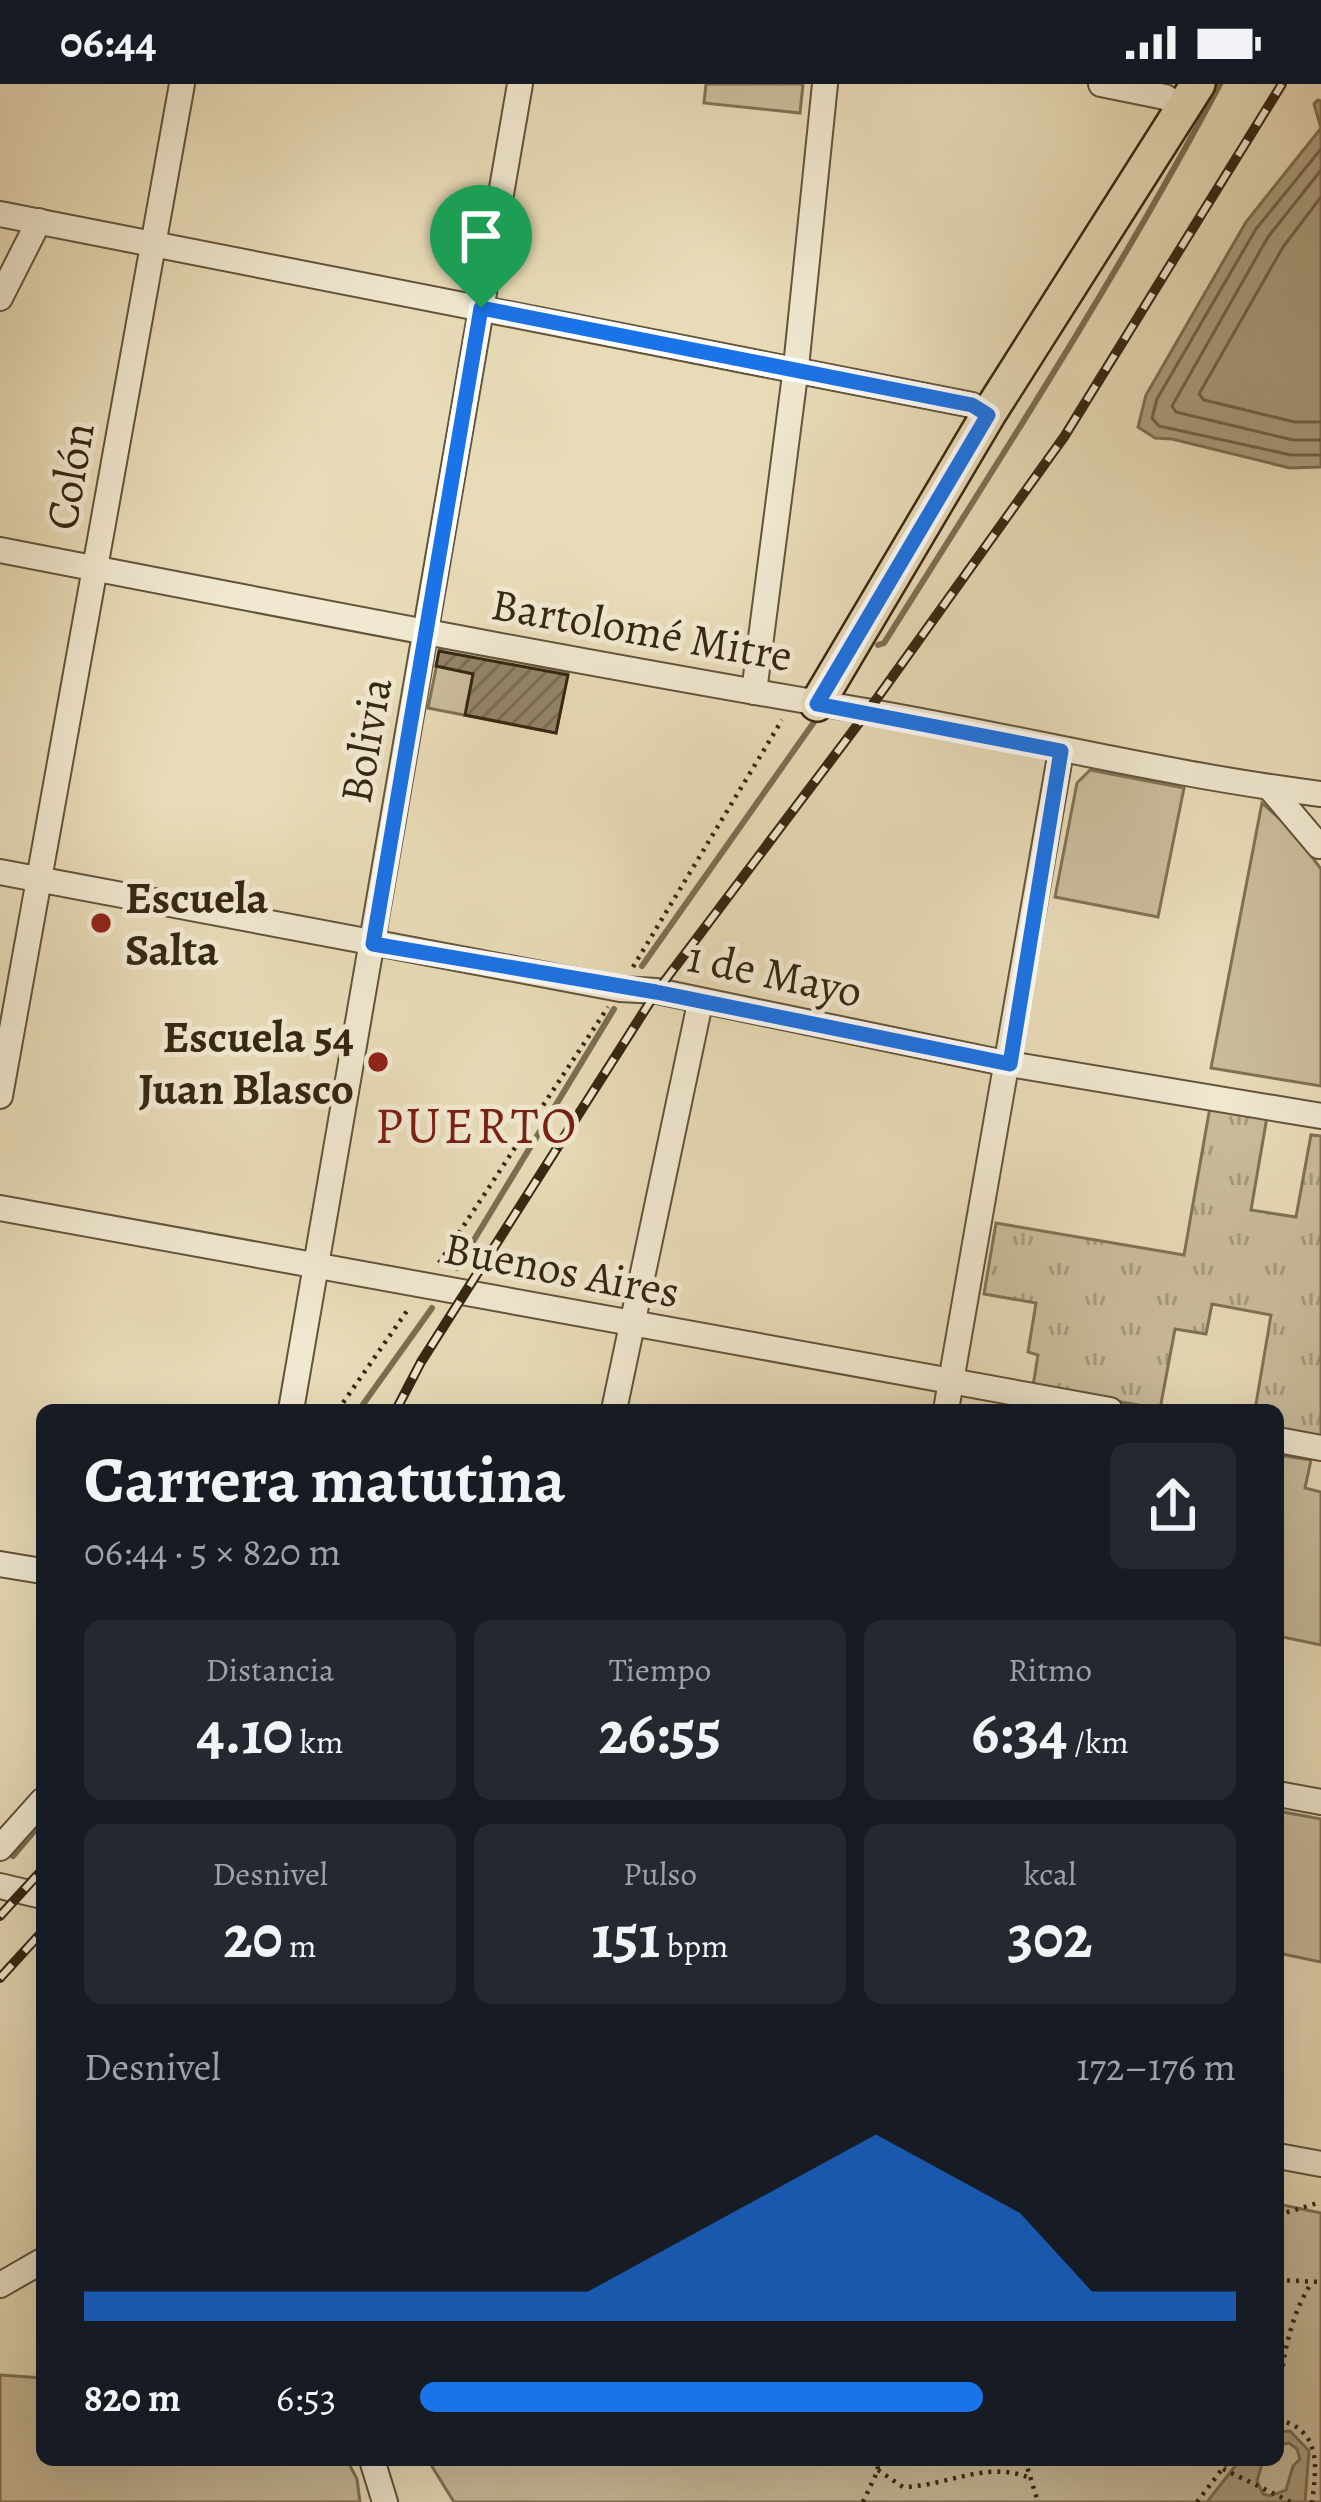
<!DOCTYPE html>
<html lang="es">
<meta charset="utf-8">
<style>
body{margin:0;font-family:Alegreya,serif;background:#242831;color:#f1f3f6;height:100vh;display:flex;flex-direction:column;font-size:45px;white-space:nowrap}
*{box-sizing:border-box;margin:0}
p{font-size:39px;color:#9ea1a6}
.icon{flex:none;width:66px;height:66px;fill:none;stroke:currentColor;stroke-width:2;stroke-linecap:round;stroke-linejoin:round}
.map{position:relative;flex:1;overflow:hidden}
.side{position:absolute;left:36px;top:1320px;width:1248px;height:1062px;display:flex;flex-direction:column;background:#171b24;border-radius:18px;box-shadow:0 12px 48px #0002}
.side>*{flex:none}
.pin{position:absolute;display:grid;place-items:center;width:102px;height:102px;color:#fff;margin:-123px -51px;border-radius:50% 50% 50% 0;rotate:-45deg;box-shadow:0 0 12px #0007}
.pin .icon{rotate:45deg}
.round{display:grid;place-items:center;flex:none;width:126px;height:126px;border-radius:18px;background:#242831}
.overview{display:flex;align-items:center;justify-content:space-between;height:204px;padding:0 48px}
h1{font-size:66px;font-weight:700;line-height:90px}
.metrics{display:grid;grid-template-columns:repeat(3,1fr);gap:18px;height:204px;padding:12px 48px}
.metrics div{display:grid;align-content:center;border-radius:18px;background:#242831;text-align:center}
.metrics b{font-size:60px;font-weight:700}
.metrics small{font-size:33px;font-weight:400}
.metrics p{font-size:33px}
.chart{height:336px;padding:24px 48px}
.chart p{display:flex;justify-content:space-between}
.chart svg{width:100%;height:216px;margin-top:12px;fill:#1a73e8;opacity:.7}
ul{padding:0 48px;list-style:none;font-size:39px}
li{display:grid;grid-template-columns:192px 144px 1fr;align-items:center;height:90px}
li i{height:30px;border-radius:15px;background:#1a73e8}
.status{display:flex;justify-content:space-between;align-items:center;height:84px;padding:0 60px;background:#171b24;direction:ltr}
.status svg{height:33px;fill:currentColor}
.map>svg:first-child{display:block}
</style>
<div class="status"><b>06:44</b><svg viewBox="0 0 49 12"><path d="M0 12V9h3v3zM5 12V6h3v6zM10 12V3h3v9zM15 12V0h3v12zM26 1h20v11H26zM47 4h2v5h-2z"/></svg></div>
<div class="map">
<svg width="1321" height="2418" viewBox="0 0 1321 2418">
<defs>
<pattern id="grass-tufts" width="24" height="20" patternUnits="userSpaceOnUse" patternTransform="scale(3)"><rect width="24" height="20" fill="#cabc9b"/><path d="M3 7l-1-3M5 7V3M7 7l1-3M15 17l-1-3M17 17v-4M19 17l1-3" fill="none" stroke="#a5997d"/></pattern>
<pattern id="building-hatch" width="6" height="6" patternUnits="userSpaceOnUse" patternTransform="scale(3)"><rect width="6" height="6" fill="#938568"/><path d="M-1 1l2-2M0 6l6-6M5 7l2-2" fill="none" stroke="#796d54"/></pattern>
</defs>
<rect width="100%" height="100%" fill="#e8dbb7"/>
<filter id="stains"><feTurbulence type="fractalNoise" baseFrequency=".00167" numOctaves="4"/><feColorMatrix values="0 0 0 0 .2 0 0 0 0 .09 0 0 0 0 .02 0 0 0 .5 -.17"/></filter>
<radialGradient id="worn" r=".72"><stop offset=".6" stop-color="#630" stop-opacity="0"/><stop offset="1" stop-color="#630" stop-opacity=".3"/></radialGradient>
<polygon fill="url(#grass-tufts)" stroke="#807256" stroke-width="3" points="1210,1023 1267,1033 1251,1126 1296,1133 1311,1051 1321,1052 1321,1353 1278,1345 1278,1326 1255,1326 1271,1231 1212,1220 1206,1250 1175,1245 1160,1325 1033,1302 1038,1271 1028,1268 1036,1219 984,1210 996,1139 1184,1171"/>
<g fill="#cabc9b" stroke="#807256" stroke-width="3">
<polygon points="706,0 803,0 800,29 704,19"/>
<polygon points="445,563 568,588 556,649 428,624 440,565"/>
<polygon points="1090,686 1184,704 1158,833 1055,813 1077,699"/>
<polygon points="1262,719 1292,746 1321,785 1321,1002 1211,984"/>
<polygon points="1278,1371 1311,1376 1305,1404 1321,1408 1321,1561 1278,1552"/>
<polygon points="1278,1727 1321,1735 1321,1878 1278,1869"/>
<polygon points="1278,2120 1321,2129 1321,2418 454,2418 428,2376 1278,2376"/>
<polygon points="0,2291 42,2294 42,2376 347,2376 357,2395 360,2418 0,2418"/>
</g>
<g fill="#ab9e7f" stroke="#7c6e53" stroke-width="3">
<polygon points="1318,16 1321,17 1321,383 1290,384 1172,355 1155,354 1138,343 1146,311 1246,138 1321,44 1314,20"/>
<polygon points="1290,2347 1309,2367 1305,2418 1207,2418 1240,2376 1263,2376 1257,2397 1263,2410 1270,2412 1286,2406 1293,2382 1300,2375 1297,2365 1289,2359 1278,2361 1278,2348"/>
</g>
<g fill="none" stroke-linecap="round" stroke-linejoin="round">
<g stroke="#706248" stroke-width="3">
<polyline points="1321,65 1256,145 1157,315 1152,334 1159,342 1291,371 1321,371"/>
<polyline points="1321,86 1268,153 1172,322 1176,328 1293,356 1321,356"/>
<polyline points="1321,113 1283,163 1199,310 1204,316 1295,338 1321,338"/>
</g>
<g stroke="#7c6e53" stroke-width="6">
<path d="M878,561l6,-2c116,-184 234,-367 336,-559"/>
<polyline points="642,882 814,638"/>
<polyline points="457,1184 614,925"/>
<polyline points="359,1326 432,1224"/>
<polyline points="13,1772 42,1738"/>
</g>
</g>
<polygon fill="url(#building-hatch)" stroke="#362712" stroke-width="3" points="439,567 568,591 556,649 465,631 473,590 436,582"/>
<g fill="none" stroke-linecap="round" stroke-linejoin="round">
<defs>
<g id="minor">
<polyline points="1101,0 1165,13 1183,24"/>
<polyline points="0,130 972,321 988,331"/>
<polyline points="0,214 39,137"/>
<path d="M0,466c288,56 576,112 866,161 152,26 302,64 455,83"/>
<polyline points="754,608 796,283 825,0"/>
<polyline points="1270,704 1319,762"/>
<polyline points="0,788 620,905 657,907 1009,980 1321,1032"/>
<polyline points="0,1012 182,0"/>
<polyline points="0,1124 1110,1326"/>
<polyline points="291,1326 520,0"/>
<polyline points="614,1326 700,919"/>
<polyline points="946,1326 1061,667"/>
<polyline points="1278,1356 1321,1364"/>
<polyline points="0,1480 42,1487"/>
<polyline points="1278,1710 1321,1718"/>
<polyline points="0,1764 42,1717"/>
<polyline points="0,1802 42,1812"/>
<polyline points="1278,2072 1321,2080"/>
<polyline points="0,2201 42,2177"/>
<polyline points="372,2376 385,2418"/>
</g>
<polyline id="major" points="817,620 988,331 1198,0"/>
</defs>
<use href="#minor" stroke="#62543b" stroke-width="28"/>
<use href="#major" stroke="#362712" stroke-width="38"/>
<g stroke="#362712" stroke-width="4.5" stroke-dasharray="3 6" stroke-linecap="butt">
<polyline points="633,883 782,636"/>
<polyline points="439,1179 608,923"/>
<polyline points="338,1326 409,1224"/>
<polyline points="1278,2131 1321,2118"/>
<polyline points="1278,2196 1321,2198"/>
<path d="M1278,2336c2,-47 8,-98 34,-138"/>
<path d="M1278,2336c43,9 39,46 34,82"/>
<polyline points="1025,2376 1038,2418"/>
<polyline points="1223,2385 1291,2418"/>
<path d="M878,2386l25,17c45,-1 83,-27 127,-9"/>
<polyline points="863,2418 878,2386 877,2376"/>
<polyline points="1197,2418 1229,2376"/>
</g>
<use href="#minor" stroke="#f0e8d0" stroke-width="24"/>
<use href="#major" stroke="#e8dbb7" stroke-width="33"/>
<defs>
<g id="rail">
<polyline points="396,1326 421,1278 657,907 868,627 1064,353 1282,0"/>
<polyline points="0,1832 42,1786"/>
<polyline points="0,1894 42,1848"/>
</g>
</defs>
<use href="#rail" stroke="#362712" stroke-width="10"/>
<use href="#rail" stroke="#f0e8d0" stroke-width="6" stroke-dasharray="18" stroke-linecap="butt"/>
</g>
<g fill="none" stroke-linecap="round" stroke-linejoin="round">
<defs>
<polygon id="route" points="481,224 972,321 988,331 817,620 1061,667 1010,980 656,908 373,860"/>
</defs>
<use href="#route" stroke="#fff" stroke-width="24"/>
<use href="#route" stroke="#1a73e8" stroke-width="15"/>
</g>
<g fill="#8f2418" stroke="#f0e8d0" stroke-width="4.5">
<circle cx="101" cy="839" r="12"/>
<circle cx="378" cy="978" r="12"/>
</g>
<g text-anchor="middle" stroke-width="10" stroke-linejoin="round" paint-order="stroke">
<g font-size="45" fill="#362712" stroke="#f0e8d0">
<text transform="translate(69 392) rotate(-80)" y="16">Colón</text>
<text transform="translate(642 545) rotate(10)" y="16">Bartolomé Mitre</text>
<text transform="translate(365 656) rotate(-80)" y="16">Bolivia</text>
<text transform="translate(775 889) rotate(12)" y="16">1 de Mayo</text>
<text transform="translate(562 1185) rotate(11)" y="16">Buenos Aires</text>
</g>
<g font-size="45" font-weight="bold" fill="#362712" stroke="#f0e8d0" text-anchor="start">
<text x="125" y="829">Escuela<tspan x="125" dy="52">Salta</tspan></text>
<text x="354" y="968" text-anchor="end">Escuela 54<tspan x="354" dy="52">Juan Blasco</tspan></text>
</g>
<g font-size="51" letter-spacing="3" fill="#7a1f14" stroke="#f0e8d0">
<text x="477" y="1059">PUERTO</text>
</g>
</g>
<rect width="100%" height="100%" filter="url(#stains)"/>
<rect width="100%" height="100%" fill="url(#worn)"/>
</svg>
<div class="pin" style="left:481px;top:224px;background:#1e9e55"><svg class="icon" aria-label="arrive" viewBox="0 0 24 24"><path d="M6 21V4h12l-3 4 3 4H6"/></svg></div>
<section class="side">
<div class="overview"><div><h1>Carrera matutina</h1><p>06:44 · 5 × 820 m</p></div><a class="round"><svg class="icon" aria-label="share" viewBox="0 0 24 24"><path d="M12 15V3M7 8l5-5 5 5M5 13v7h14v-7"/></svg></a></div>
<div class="metrics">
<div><p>Distancia</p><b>4.10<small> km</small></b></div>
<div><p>Tiempo</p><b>26:55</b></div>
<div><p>Ritmo</p><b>6:34<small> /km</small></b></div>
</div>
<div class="metrics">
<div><p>Desnivel</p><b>20<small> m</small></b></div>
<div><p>Pulso</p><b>151<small> bpm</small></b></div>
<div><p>kcal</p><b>302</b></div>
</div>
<div class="chart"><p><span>Desnivel</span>172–176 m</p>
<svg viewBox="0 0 160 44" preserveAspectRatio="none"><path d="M0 44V38L10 38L20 38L30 38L40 38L50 38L60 38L70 38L80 30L90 22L100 14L110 6L120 14L130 22L140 38L150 38L160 38V44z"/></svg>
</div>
<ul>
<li><b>820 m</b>6:53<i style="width:69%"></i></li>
</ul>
</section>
</div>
